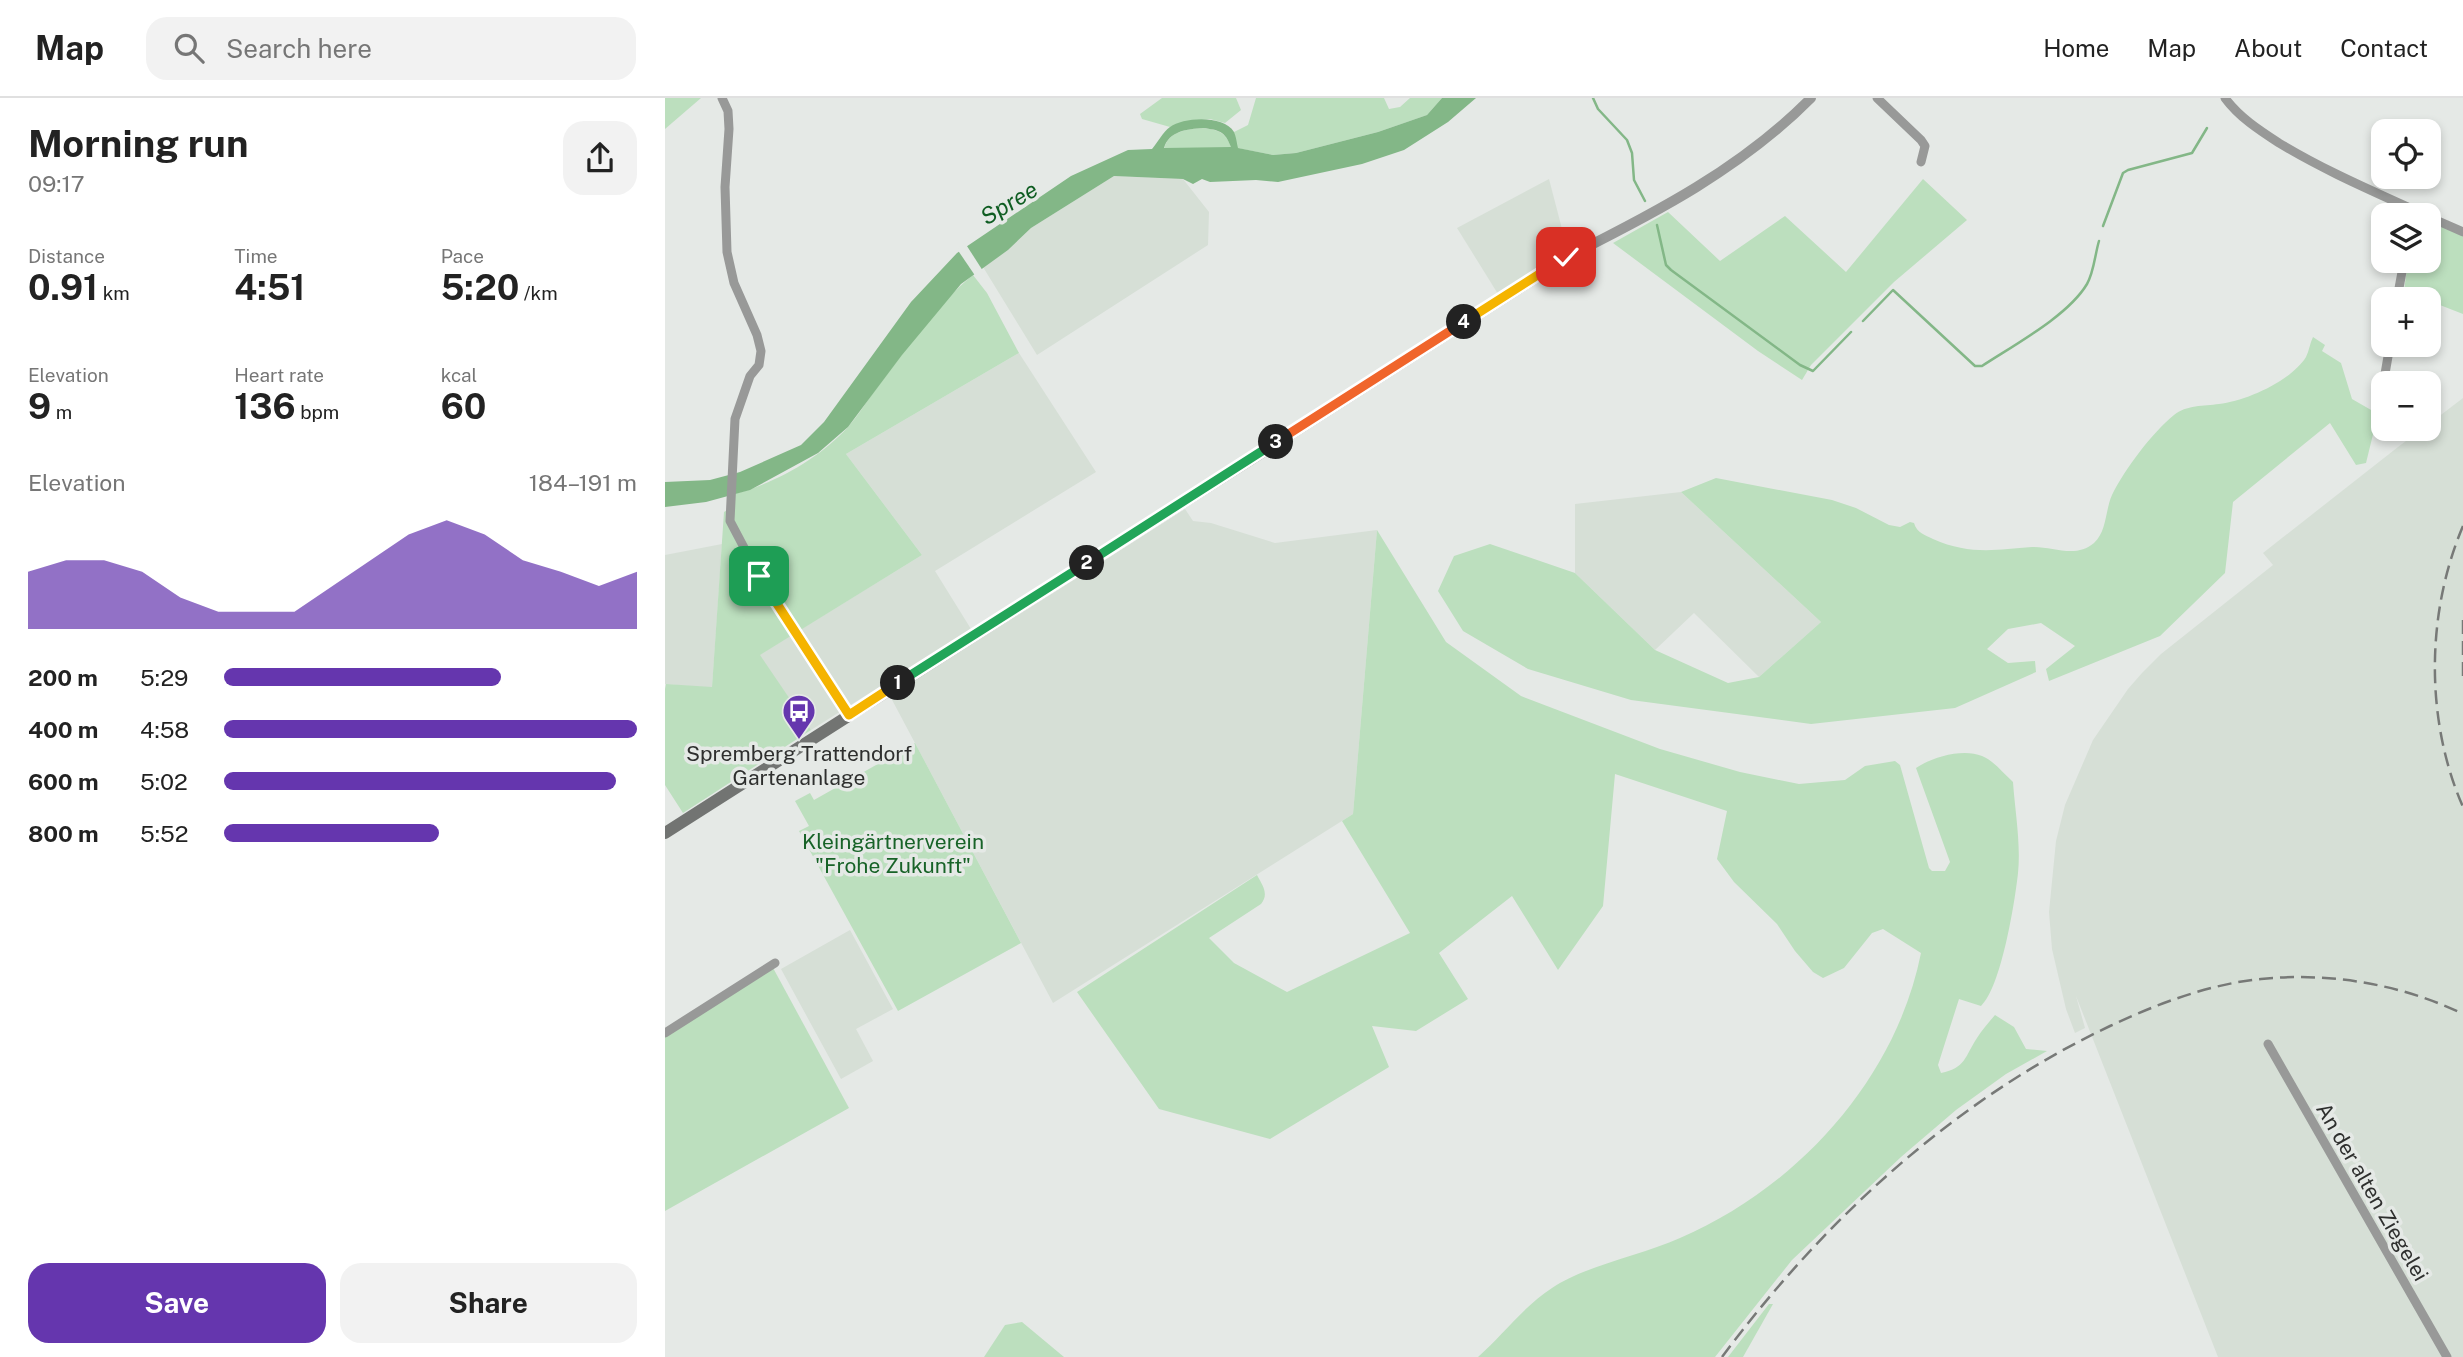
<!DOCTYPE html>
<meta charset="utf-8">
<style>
body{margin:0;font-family:"Public Sans",sans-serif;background:#f2f2f2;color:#222;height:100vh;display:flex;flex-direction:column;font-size:26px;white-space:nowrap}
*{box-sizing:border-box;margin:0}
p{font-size:23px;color:#767676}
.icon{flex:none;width:38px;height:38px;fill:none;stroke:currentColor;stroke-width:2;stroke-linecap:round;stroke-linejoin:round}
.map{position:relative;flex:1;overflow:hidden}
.details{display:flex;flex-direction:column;background:#fff;width:665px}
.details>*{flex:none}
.buttons{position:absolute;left:1706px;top:21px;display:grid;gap:14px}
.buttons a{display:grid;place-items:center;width:70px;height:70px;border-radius:14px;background:#fff;box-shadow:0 4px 10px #0003;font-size:35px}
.pin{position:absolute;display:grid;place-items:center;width:60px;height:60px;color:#fff;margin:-30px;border-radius:14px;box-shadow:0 4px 10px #0006}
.km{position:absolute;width:35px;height:35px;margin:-18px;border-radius:50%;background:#222;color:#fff;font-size:19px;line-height:35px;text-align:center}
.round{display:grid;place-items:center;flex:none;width:74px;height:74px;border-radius:21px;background:#f2f2f2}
.overview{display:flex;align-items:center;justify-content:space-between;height:119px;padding:0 28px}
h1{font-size:38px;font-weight:700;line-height:52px}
.metrics{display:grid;grid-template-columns:repeat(3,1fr);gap:10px;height:119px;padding:7px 28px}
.metrics div{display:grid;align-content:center}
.metrics b{font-size:35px;font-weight:700}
.metrics small{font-size:19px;font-weight:400}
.metrics p{font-size:19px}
.chart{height:196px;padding:14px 28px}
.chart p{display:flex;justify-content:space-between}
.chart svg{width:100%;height:126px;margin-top:7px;fill:#6536ae;opacity:.7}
.cta{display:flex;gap:14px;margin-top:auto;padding:14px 28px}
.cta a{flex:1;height:80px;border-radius:21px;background:#6536ae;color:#fff;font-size:28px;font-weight:700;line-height:80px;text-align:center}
.cta a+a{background:#f2f2f2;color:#222}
ul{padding:0 28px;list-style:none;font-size:23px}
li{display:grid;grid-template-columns:112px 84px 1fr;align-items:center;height:52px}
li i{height:18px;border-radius:9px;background:#6536ae}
header{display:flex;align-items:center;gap:42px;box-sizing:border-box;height:98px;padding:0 35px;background:#fff;border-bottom:2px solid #e0e0e0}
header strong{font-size:33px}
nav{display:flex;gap:38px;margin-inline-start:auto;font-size:24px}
.search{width:490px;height:63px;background:#f2f2f2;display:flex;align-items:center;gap:18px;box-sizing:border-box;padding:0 24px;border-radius:21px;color:#767676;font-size:26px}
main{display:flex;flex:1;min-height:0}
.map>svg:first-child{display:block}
</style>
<header>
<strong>Map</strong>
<div class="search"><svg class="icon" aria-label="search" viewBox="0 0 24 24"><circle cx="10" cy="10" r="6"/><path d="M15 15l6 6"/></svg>Search here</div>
<nav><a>Home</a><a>Map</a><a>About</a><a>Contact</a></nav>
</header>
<main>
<section class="details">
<div class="overview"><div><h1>Morning run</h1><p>09:17</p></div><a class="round"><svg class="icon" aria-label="share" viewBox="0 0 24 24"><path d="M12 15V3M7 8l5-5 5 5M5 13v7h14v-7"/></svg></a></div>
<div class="metrics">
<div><p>Distance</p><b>0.91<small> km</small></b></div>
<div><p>Time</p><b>4:51</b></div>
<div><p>Pace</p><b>5:20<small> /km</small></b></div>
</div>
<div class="metrics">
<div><p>Elevation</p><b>9<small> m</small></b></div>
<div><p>Heart rate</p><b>136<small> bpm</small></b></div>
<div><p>kcal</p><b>60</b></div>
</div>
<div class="chart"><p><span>Elevation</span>184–191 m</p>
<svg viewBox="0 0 160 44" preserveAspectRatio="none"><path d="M0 44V24L10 20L20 20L30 24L40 33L50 38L60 38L70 38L80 29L90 20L100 11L110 6L120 11L130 20L140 24L150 29L160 24V44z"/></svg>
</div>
<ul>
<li><b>200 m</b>5:29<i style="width:67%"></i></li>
<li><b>400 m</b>4:58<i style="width:100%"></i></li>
<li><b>600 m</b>5:02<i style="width:95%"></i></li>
<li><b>800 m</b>5:52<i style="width:52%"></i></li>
</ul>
<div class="cta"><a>Save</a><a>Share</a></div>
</section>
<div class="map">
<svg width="1798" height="1259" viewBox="0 0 1798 1259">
<rect width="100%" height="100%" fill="#e5e9e6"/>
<g fill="#d6dfd6">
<polygon points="449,78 518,81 544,114 543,147 372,257 318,169 343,152 366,130"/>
<polygon points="884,81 902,150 833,196 792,130"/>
<polygon points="354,255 431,374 270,473 306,531 146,632 94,557 257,457 181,356"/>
<polygon points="1798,300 1798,1259 1553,1259 1411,898 1420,930 1410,935 1401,911 1387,851 1384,814 1391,743 1400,707 1428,642 1463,591 1477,575 1496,556 1608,467 1598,455 1733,349 1757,331 1764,331 1764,326"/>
<polygon points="1016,394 1156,524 1094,579 1029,515 990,552 910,475 910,406"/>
<polygon points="520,411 528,423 546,425 610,445 712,432 688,716 388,905 225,598"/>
<polygon points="57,446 47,590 0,586 0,457"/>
<polygon points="185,832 228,911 191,931 208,963 176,981 116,871"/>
</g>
<g fill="#bcdfbe">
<polygon points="0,0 36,0 0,31"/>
<polygon points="497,0 571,0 576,12 560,25 545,21 524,23 505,29 477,21 475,16"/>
<polygon points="591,0 719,0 724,11 735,9 745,0 777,0 762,17 713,34 631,55 608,57 572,50 569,34 583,27"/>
<path d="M538,30c16,2 22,4 29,20l-68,1c4,-18 23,-20 39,-21z"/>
<polygon points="1258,81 1302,122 1229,184 1146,267 1137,282 1093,253 948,145 1003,114 1055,163 1120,118 1181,174"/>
<polygon points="1764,122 1798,137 1798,216 1739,193 1743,163 1764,163"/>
<path d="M308,177l14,18 32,60 -173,101 76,101 -162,100 51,75 -128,83 -18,-28v-96l1,-5 46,3 12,-175 10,-6v-12c40,-10 86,-36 114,-67 9,-10 17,-23 25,-34 28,-37 65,-90 100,-118z"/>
<path d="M1648,239l12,8 -3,6 19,12 11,36 26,15 -12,49 -10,2 -26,-42 -97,79 -8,71 -65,63 -111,45 -3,-12 29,-23 -34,-23 -33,6 -21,20 21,14 27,-2 1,11 -81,36 -144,16 -180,-24 -103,-31 -65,-38 -25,-40 16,-35 36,-12 85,29 80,77 73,33 31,-6 62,-55 -140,-130 35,-14 116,22 24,8 33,17 11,2 10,-5 4,1c3,10 11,12 19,16 36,16 62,11 99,8 20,-1 44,12 62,-4 13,-12 11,-32 18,-48 13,-26 40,-62 62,-80 12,-10 30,-9 45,-11 27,-3 72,-23 87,-47 3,-6 4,-14 7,-20z"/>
<path d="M712,432l69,112 75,54 139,53 80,23 59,12 46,-4 20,-14 30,-5 5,4 29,103 3,3h13l5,-9 -34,-94c16,-11 47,-20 66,-12 11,4 22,18 31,26 2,29 8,62 5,91 -3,29 -17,115 -37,133l-22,-7 -21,66 3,8c25,-5 24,-17 36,-35 5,-8 12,-16 18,-23l19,12 12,22 21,2 -41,23 -50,36 -55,47 -109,103 -77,97h-237c25,-22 45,-50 74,-69 32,-22 90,-33 128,-50 117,-50 216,-159 241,-285l-38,-24 -11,4 -28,35 -21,10 -10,-6 -18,-21 -18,-27 -43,-42 -17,-23 10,-48 -112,-37 -12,132 -45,64 -46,-74 -73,57 29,46 -52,32 -44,-5 17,41 -119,72 -111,-30 -82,-117 180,-117c6,11 12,19 4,29l-52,34 25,25 53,29 123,-59 -68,-112 11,-7z"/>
<polygon points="250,645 356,845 233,913 134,733 144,728 130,703 145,695 149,702"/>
<polygon points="107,868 184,1010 0,1113 0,938"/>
<polygon points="1104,1206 1108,1206 1078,1259 1063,1259"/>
<polygon points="357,1224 399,1259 319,1259 340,1227"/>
</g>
<path fill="#83b787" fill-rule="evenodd" d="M777,0h34l-28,24 -44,28 -42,14 -84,18 -22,-2 -46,2 -8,-3 -9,5 -10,-5 -69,-3 -83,52 -23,22 -47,34 -59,71 -54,72 -30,26 -68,37 -44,12 -41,5v-25l45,-2 30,-8 61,-27 23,-23 87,-120 46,-49 114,-77 57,-26 24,-1c6,-7 11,-17 18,-22 14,-10 54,-12 64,5 2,4 3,12 4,16l35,7 23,-2 82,-21 49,-17zM538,30c16,2 22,3 28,19l-67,1c5,-17 23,-19 39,-20z"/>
<polygon fill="#e5e9e6" points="300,145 318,173 311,179 292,151"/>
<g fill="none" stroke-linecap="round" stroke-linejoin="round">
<g stroke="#83b787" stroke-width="2.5">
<polyline points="928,0 933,11 962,42 967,55 969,82 980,103"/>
<polyline points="992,127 1001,167 1006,172 1135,267 1148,273 1186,234"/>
<polyline points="1438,128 1458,75 1463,72 1527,55 1542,30"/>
<path d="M1198,223l30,-31 82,76h7c32,-21 86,-50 105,-82 7,-12 8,-30 12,-43"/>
</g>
<g stroke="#989998" stroke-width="9">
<polyline points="57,0 63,13 64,31 60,89 62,154 69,185 92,237 96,253 94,267 85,278 70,321 65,423 94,478 184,617"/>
<polyline points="1212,0 1256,42 1260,48 1256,64"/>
<path d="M1560,0c14,19 34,32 54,45 48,29 96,49 146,72"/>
<polyline points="1764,119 1798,134"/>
<polyline points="1732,201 1739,163"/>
<polyline points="1713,316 1725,247"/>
<polyline points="0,935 110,865"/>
<polyline points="1603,946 1782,1259"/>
</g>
<path stroke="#989998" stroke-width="10" d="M904,158c86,-43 173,-88 242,-158"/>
<polyline stroke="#727472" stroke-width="12" points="0,735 904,158"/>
<g stroke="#777977" stroke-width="2.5" stroke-dasharray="14 7" stroke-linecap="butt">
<path d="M1798,428c-37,87 -38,194 0,281"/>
<polyline points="1798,522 1798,585"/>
<path d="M1057,1259c102,-137 232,-257 388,-331 47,-22 99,-42 151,-47 68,-7 140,5 202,35"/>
</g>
</g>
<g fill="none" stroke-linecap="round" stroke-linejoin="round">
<defs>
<polyline id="split-1" points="94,478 184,617 233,585"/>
<polyline id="split-2" points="233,585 422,465"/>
<polyline id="split-3" points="422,465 611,344"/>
<polyline id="split-4" points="611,344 799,224"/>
<polyline id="split-5" points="799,224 901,159"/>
</defs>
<use href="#split-1" stroke="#fff" stroke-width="14"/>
<use href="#split-2" stroke="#fff" stroke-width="14"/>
<use href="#split-3" stroke="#fff" stroke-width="14"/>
<use href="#split-4" stroke="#fff" stroke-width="14"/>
<use href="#split-5" stroke="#fff" stroke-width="14"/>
<use href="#split-1" stroke="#f5b400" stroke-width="9"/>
<use href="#split-2" stroke="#22a559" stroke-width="9"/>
<use href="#split-3" stroke="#22a559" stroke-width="9"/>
<use href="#split-4" stroke="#f0652b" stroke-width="9"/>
<use href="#split-5" stroke="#f5b400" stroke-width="9"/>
</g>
<defs>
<symbol id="bus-pin" viewBox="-11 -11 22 30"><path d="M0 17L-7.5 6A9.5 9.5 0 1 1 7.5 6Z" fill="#6536ae" stroke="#e5e9e6"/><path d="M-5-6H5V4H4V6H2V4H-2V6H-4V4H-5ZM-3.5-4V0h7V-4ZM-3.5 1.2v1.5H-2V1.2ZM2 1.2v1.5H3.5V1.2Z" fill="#fff"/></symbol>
</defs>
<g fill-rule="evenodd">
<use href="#bus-pin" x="115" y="594" width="38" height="52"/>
</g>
<g text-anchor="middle" stroke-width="7" stroke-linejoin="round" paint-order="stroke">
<g font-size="21" fill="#2e2f2e" stroke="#e5e9e6">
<text x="134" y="663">Spremberg Trattendorf<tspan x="134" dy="24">Gartenanlage</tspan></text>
</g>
<g font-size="21" fill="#186328" stroke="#e5e9e6">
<text x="228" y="751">Kleingärtnerverein<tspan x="228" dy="24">"Frohe Zukunft"</tspan></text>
</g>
<g font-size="21" fill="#2e2f2e" stroke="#e5e9e6">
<text transform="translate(1707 1094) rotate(60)" y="7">An der alten Ziegelei</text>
</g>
<g font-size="23" font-style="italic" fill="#0f5d22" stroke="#e5e9e6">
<text transform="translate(344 105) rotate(-31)" y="8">Spree</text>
</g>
</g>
</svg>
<div class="buttons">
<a><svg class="icon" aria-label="locate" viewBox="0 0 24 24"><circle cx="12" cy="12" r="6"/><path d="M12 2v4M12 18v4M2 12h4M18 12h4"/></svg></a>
<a><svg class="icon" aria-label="layers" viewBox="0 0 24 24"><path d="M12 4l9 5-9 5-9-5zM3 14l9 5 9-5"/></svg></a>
<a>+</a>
<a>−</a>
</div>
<div class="pin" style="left:94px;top:478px;background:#1e9e55"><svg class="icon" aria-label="arrive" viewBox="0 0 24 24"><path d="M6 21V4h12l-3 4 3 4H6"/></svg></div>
<div class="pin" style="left:901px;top:159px;background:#d93025"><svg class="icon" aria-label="check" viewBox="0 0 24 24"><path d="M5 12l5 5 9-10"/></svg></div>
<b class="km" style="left:233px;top:585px">1</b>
<b class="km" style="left:422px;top:465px">2</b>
<b class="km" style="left:611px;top:344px">3</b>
<b class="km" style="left:799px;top:224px">4</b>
</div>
</main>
